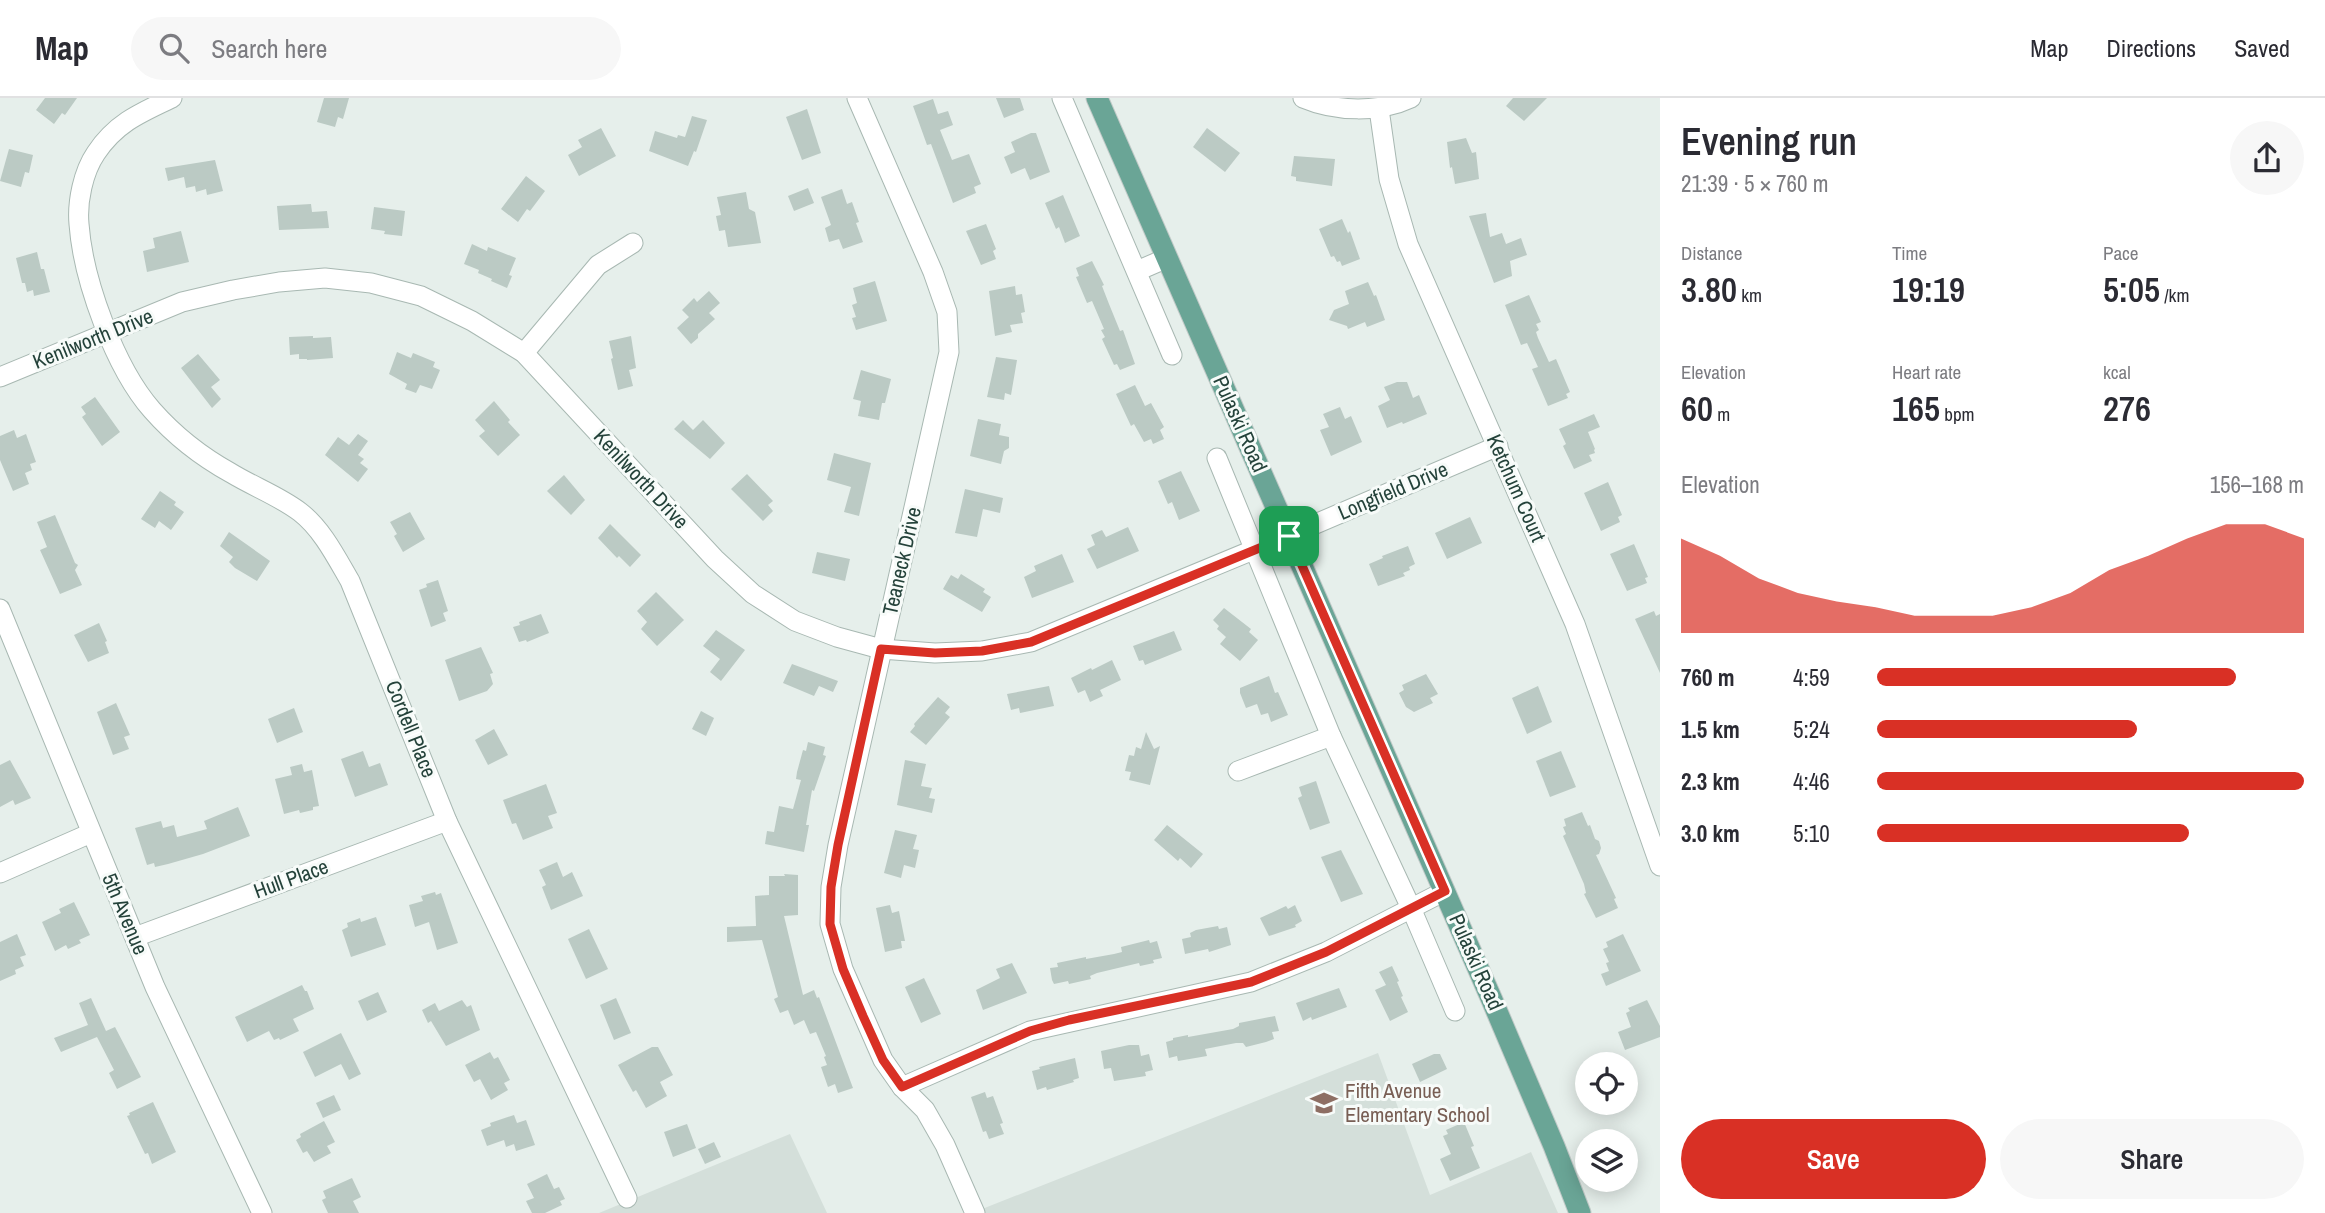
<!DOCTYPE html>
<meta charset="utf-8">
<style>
body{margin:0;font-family:"Archivo Narrow",sans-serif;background:#f7f7f7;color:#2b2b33;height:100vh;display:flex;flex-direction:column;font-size:26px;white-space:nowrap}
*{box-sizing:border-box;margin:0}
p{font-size:23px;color:#7c7c81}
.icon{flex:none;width:38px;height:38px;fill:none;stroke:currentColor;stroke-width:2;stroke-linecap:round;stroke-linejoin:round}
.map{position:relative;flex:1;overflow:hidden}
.drawer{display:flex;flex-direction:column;background:#fff;width:665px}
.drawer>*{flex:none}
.controls{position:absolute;left:1575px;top:954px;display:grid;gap:14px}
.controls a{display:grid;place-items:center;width:63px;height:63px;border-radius:50%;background:#fff;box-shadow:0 4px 18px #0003;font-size:35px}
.pin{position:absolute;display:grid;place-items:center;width:60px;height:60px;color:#fff;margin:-30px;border-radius:14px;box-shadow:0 4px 10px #0006}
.round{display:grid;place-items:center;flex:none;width:74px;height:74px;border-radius:37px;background:#f7f7f7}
.summary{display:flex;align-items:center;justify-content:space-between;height:119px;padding:0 21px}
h1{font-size:38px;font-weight:600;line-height:52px}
.metrics{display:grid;grid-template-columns:repeat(3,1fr);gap:10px;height:119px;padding:7px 21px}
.metrics div{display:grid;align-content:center}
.metrics b{font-size:35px;font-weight:600}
.metrics small{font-size:19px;font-weight:400}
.metrics p{font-size:19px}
.chart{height:196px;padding:14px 21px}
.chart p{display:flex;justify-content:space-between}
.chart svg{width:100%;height:126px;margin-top:7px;fill:#d93025;opacity:.7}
.primary-button{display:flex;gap:14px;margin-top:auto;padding:14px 21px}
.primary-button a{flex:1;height:80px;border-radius:42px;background:#d93025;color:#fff;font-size:28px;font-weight:600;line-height:80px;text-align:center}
.primary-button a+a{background:#f7f7f7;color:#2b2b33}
ul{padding:0 21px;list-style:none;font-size:23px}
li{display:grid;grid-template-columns:112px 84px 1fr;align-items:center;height:52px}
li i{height:18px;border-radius:9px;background:#d93025}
header{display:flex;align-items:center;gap:42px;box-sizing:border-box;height:98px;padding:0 35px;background:#fff;border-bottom:2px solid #e1e1e2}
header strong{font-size:33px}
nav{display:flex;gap:38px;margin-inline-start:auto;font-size:24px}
.search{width:490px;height:63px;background:#f7f7f7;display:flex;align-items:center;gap:18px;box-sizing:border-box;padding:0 24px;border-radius:38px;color:#7c7c81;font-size:26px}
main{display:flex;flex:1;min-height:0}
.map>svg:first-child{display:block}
</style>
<header>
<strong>Map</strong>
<div class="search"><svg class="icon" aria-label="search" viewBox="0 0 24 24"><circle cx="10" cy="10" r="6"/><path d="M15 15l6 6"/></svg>Search here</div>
<nav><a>Map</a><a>Directions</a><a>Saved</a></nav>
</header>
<main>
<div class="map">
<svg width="1660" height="1115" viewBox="0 0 1660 1115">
<rect width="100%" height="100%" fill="#e6efeb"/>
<g fill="#d4dfda">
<polygon points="1378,955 1430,1097 1531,1054 1558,1115 972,1115"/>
<polygon points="790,1036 827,1115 599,1115"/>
</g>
<g fill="#bbcac4">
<polygon points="45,0 77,0 65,17 62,15 54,26 36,12"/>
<polygon points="324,0 349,0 343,21 338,19 335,29 317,24"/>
<polygon points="996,0 1020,0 1024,12 1004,20"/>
<polygon points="1513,0 1547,0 1524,23 1506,8"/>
<polygon points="933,1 938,16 948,13 953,27 940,32 952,62 969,56 981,86 974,89 976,95 953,105 931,46 927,47 913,8"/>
<polygon points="807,11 821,55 802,62 786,19"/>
<polygon points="692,18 707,22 696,54 694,53 688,68 649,53 655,33 677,40 678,37 685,39"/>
<polygon points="601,30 616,58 579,78 568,57 582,49 578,42"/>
<polygon points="1207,30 1240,55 1225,74 1193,49"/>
<polygon points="1031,35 1036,35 1050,74 1030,82 1025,70 1011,76 1004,59 1015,54 1011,44"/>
<polygon points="1466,40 1472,55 1476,54 1479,81 1455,86 1452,69 1450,70 1447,44"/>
<polygon points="9,51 33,57 29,75 25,74 21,89 0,83"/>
<polygon points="1294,58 1335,61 1332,88 1296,83 1296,79 1291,78"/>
<polygon points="215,62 223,93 207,97 206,91 196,94 195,88 186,90 184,79 168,83 165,70"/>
<polygon points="526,78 545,93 530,113 527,111 518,124 501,111"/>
<polygon points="808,90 814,105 794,113 788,98"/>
<polygon points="842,91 847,106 852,104 859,124 856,125 863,144 843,151 839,141 829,144 825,130 831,127 821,99"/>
<polygon points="746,94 749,111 755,114 761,145 728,149 725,132 719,133 716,118 721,117 717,99"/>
<polygon points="1063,97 1080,138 1065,145 1059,129 1056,131 1045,105"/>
<polygon points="311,106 312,114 327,113 329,130 279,132 277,108"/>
<polygon points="374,109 405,113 402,138 384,136 385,133 371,131"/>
<polygon points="1486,115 1490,139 1502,135 1506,146 1521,140 1527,157 1510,163 1512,178 1494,185 1469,118"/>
<polygon points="1342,121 1348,135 1350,133 1360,161 1342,168 1340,163 1337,164 1334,158 1331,159 1319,131"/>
<polygon points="986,126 996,151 993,153 996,161 981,167 966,133"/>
<polygon points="181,133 189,164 147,174 143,153 155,150 153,140"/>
<polygon points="472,146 487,153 488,149 516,160 509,177 512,178 507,190 491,183 492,181 478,175 479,172 464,166"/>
<polygon points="37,154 41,171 44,171 50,194 34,198 33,192 27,194 25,185 22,185 16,160"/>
<polygon points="1092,163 1104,187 1102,188 1109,206 1120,233 1123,232 1135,266 1120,272 1117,266 1114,267 1102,241 1105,239 1101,232 1104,231 1092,203 1087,205 1076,179 1079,178 1076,170"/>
<polygon points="875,183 887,223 856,232 852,220 856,219 852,207 857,205 853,190"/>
<polygon points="1368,184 1374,198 1376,197 1385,222 1367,229 1365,224 1348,231 1347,228 1329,222 1334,212 1349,206 1345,193"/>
<polygon points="1015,188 1016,197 1022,196 1025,214 1021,215 1023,225 1010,227 1012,234 995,238 989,193"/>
<polygon points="709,193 720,205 709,215 715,221 698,236 698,240 691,246 677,230 689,219 682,212 694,200 697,204"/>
<polygon points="1529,197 1541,224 1536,226 1539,232 1536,234 1538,240 1549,264 1556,261 1570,294 1566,296 1568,300 1548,308 1532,271 1538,269 1527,245 1521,247 1505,207"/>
<polygon points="313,238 313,240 331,239 333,260 307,262 307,261 299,261 299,256 290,257 289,239"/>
<polygon points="631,238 636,270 629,272 633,288 618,292 611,261 613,260 609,243"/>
<polygon points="397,254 411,260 413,255 435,264 433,269 440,272 432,291 420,287 416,295 405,291 407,286 389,276"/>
<polygon points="198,256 220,282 211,289 221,301 212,310 181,270"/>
<polygon points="996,259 1017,262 1011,297 1005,295 1004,302 987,299"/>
<polygon points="861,272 891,281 885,305 882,305 879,322 858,318 861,303 853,301"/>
<polygon points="1397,284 1407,284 1413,300 1419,297 1427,316 1403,326 1402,324 1387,330 1378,308 1390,302 1384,289"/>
<polygon points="1135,287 1145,308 1151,305 1164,329 1160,332 1164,341 1153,346 1151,341 1144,344 1134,326 1131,328 1116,296"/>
<polygon points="95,299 120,334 102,348 82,319 86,316 81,309"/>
<polygon points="494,303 510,322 508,324 520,337 498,358 479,338 485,333 475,322"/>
<polygon points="1340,309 1345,321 1351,318 1362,344 1331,358 1320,332 1329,329 1323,316"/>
<polygon points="1594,316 1600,329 1588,334 1595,351 1594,352 1595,355 1589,357 1592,363 1574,371 1563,348 1566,346 1559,331"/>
<polygon points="978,321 1001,326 999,337 1009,339 1009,350 1004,353 1001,366 970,358"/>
<polygon points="683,322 693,332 703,322 725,345 710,361 674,331"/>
<polygon points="14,332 17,340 26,336 36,364 30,366 32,372 25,375 29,386 13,393 0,362 0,338"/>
<polygon points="358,336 368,343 358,357 364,361 360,365 368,371 358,384 325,357 338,339 349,347"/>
<polygon points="834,355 871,365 859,418 844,414 851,389 827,382"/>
<polygon points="1181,373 1200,413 1179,422 1172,404 1168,406 1158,383"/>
<polygon points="747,376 773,403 768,407 773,413 763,423 731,391"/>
<polygon points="564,377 585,402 571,417 547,393"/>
<polygon points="1608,384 1622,417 1618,419 1620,424 1601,433 1584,395"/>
<polygon points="965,391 1003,400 1000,415 983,411 977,439 955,435"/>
<polygon points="160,393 176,404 174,407 184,414 171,432 159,423 155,430 141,421"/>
<polygon points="410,414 425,441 403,454 394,438 397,436 390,424"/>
<polygon points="55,417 75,465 78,467 75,472 82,487 60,496 40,452 47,449 37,424"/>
<polygon points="1470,419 1482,445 1447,461 1435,435"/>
<polygon points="610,426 641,457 630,469 619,458 617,460 598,440"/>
<polygon points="1128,429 1139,453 1097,471 1087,451 1095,447 1091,437 1102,432 1106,439"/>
<polygon points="229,434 270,463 257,483 235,470 229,464 233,459 220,448"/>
<polygon points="1634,446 1648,479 1645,480 1647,485 1627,493 1610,456"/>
<polygon points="1408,448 1415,466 1409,469 1410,472 1403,475 1405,478 1378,488 1369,466 1383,460 1382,458"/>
<polygon points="817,454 850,461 845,483 812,475"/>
<polygon points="1062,456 1074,484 1032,500 1024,479 1036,473 1034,468"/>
<polygon points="961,476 985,491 983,494 991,499 982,514 943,491 951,477 958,481"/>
<polygon points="438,482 448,513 443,515 446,523 431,529 419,492 427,489 426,486"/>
<polygon points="656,494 684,522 657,548 641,531 647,524 637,513"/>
<polygon points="1224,510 1251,531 1249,534 1258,542 1240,563 1220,546 1226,539 1217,531 1219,528 1213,522"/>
<polygon points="1654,513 1656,518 1660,516 1660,575 1635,521"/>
<polygon points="541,516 549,535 527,544 526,542 519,544 513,529 520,527 519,524"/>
<polygon points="99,525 107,543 105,544 109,555 88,564 74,537"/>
<polygon points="716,532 745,552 721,583 710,574 720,561 703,548"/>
<polygon points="1174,533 1182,552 1145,567 1143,562 1139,563 1133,548"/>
<polygon points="481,549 493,575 490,576 493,586 487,593 459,603 445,562"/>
<polygon points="1112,562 1121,582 1100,592 1103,598 1090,604 1085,592 1078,595 1071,580 1091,570 1092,572"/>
<polygon points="792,566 838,583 833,594 819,588 814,598 783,585"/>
<polygon points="1426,576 1438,596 1430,600 1433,605 1414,614 1406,609 1399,595 1404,592 1402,587"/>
<polygon points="1269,578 1275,595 1278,594 1288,617 1271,624 1268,615 1261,617 1257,606 1246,610 1240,595 1240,590"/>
<polygon points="1049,588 1054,608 1020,615 1019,610 1011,612 1007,596"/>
<polygon points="1538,588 1552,624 1527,636 1512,600"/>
<polygon points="938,599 950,609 945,615 950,619 926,647 910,634 915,628 914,626"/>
<polygon points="116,605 130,637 124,639 129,651 113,657 97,614"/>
<polygon points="294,610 303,634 277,645 268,621"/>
<polygon points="701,613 714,620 706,638 692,631"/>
<polygon points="494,631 508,657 488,667 475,642"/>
<polygon points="1146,634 1154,651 1160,648 1150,687 1129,682 1131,674 1125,673 1129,657 1134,658 1136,649 1141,651"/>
<polygon points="808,644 825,649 823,657 826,658 814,693 812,692 806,727 809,727 804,754 765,746 767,733 774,734 779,708 793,711 801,682 796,681 797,674 803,652 806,653"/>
<polygon points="363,653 369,669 380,665 388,687 355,699 341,661"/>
<polygon points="1561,653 1576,689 1550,699 1536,663"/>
<polygon points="10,662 31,700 15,707 13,702 0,709 0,667"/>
<polygon points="905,662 926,666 921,688 932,690 929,700 935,701 932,715 897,707"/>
<polygon points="302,666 304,674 312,672 319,708 313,709 313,712 300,715 299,712 284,716 275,681 292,677 290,669"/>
<polygon points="1316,683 1330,725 1310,732 1298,700 1302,698 1299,689"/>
<polygon points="546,686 557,715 548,718 553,730 523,742 516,725 512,726 503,702"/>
<polygon points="238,709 250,738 203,756 168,766 155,769 154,765 147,767 135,730 161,723 163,730 174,727 177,739 207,731 204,723"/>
<polygon points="1582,714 1588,728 1590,727 1595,741 1599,743 1601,750 1599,756 1596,757 1616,800 1614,801 1618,810 1596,820 1584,796 1586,795 1584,786 1563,738 1566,736 1563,729 1566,728 1564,721"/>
<polygon points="1167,727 1203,756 1191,770 1180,760 1178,763 1154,742"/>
<polygon points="895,732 917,737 913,751 919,752 915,770 904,767 901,780 884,775"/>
<polygon points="1341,752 1363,796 1341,804 1321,759"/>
<polygon points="557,764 563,779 572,774 583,798 551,812 542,789 546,787 539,772"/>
<polygon points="784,776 798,777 798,817 784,818 803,897 814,892 817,900 819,899 853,990 838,995 835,986 828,989 821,969 827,967 824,959 826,958 816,934 810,936 804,922 794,927 788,912 780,915 774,901 778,899 762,842 727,844 727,829 756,828 755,798 769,797 769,778 785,778"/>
<polygon points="435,794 436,797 441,795 458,845 437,852 429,824 415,829 409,807 423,803 421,798"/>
<polygon points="74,804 90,837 79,842 81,845 68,851 66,847 55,853 42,824 61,815 59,811"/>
<polygon points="890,807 892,815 899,813 905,843 901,843 902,850 885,854 876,810"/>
<polygon points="1295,807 1302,823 1295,827 1296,829 1269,838 1260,820 1286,808 1288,811"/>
<polygon points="376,819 386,847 351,859 342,832 348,829 347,825 360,820 361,824"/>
<polygon points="1218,828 1219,831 1227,829 1231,847 1209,854 1208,851 1185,856 1182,841 1191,839 1190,835 1196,832"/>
<polygon points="589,831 608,871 586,881 568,841"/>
<polygon points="17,836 26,857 20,859 24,868 15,872 16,876 0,883 0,844"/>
<polygon points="1623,836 1641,873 1606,888 1601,876 1609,873 1606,865 1609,864 1603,851 1608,849 1606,844"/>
<polygon points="1149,842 1150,845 1157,843 1162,860 1153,862 1154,865 1140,868 1139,865 1097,875 1090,878 1091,881 1069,886 1068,883 1054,886 1052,882 1050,870 1058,869 1057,865 1086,859 1086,861 1114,856 1122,854 1121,849"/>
<polygon points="1012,865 1027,895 983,912 976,892 1000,880 996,871"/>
<polygon points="1392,868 1399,883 1397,884 1403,898 1401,899 1408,914 1390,923 1375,892 1386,887 1379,874"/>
<polygon points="924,880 941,916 921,925 905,889"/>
<polygon points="302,887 305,893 307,893 314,911 293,921 299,933 280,942 279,940 274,942 269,933 247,944 235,919"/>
<polygon points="1339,890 1347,909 1312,922 1311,919 1303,923 1296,905"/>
<polygon points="378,894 387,914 367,923 358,903"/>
<polygon points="91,900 106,933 115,929 141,979 117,991 109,975 114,972 97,939 61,954 54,940 88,927 79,905"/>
<polygon points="616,900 631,935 614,942 600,907"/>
<polygon points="462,902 467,909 471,907 480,932 446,948 431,923 428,925 422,912 435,905 439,913"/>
<polygon points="1647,902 1660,928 1660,939 1625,952 1618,934 1631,929 1626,915 1630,913 1628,910"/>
<polygon points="1275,918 1279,933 1272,934 1274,941 1266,944 1246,949 1243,945 1236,945 1205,951 1207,958 1178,963 1177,958 1169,960 1166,944 1173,942 1173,940 1188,937 1188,939 1233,931 1239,928 1239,925"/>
<polygon points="341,935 361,976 349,982 341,966 315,979 303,954"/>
<polygon points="1129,947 1139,947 1141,958 1149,956 1153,972 1145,974 1146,978 1114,983 1111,970 1104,971 1101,953"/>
<polygon points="652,949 658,949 673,977 660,984 667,998 646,1010 636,992 633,994 618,967"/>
<polygon points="490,954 494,961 498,959 510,982 504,985 508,992 491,1002 480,981 474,984 465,967"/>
<polygon points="1434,956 1440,956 1447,971 1420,984 1412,966"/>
<polygon points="1075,960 1079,980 1073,982 1074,984 1047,992 1046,989 1037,992 1032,973 1040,971 1039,969"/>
<polygon points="985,994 987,1000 993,998 1003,1025 1000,1026 1004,1036 989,1041 986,1033 983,1034 971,999"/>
<polygon points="334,997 341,1012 323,1020 316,1005"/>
<polygon points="153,1004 176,1054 152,1066 148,1055 145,1056 127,1018 130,1017 129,1015"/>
<polygon points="514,1017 517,1025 526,1022 535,1047 516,1053 514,1046 506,1049 504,1042 487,1048 481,1032 491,1028 490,1025"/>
<polygon points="324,1023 335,1044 327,1048 331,1055 314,1064 307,1053 303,1055 296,1042 301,1039 300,1036"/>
<polygon points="1464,1024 1474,1048 1471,1049 1480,1070 1450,1083 1440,1061 1451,1056 1443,1038 1448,1036 1446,1032"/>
<polygon points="687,1026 696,1050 673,1059 664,1034"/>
<polygon points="714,1044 721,1059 705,1066 698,1051"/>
<polygon points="547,1076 554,1091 559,1089 565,1101 560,1103 562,1107 545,1115 532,1115 526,1103 534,1100 527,1086"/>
<polygon points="352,1080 361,1099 353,1103 359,1115 328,1115 322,1102 326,1100 323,1093"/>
</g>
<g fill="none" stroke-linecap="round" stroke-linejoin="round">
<defs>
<g id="minor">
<path d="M172,0c-32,15 -56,25 -76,55 -13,19 -19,49 -17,71 4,56 36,144 73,186 22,25 50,47 79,63 23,14 48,23 69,39 22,17 36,45 50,69l97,240 180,377"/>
<polyline points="857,0 933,174 947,214 949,254 838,747 831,789 830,826 843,871 883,962 902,989 925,1012 945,1047 975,1115"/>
<polyline points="1062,0 1172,257"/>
<path d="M1303,0c33,14 76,15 108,0"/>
<polyline points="1379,11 1389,81 1408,146 1575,526 1660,768"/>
<polyline points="1137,173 1167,160"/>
<polyline points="524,255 598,167 633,145"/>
<polyline points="0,279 182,204 233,192 279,184 325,180 371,185 421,198 472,223 524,255 715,461 753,496 795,523 837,539 881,551 935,555 982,553 1031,544 1299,433 1498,348"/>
<polyline points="1217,360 1331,638 1411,810 1455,913"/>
<polyline points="0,511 155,889 262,1115"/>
<polyline points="1238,673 1331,638"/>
<polyline points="0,775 91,735"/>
<polyline points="135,839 447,723"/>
<polyline points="902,989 1030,933 1251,884 1326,854 1445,793"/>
</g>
<polyline id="major" points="1097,0 1492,902 1554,1048 1580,1115"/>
</defs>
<use href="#minor" stroke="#a8b8b2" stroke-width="21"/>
<use href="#major" stroke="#c2cac8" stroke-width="23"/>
<use href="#minor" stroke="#fff" stroke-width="19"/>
<use href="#major" stroke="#6aa596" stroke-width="21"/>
</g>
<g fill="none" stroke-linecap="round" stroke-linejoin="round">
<defs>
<polygon id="route" points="1289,438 1445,793 1326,854 1251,884 1069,922 1030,933 902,989 883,962 863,918 843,871 830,826 831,789 838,747 881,551 935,555 982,553 1031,544"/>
</defs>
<use href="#route" stroke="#fff" stroke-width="14"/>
<use href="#route" stroke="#d93025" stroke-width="9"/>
</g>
<defs>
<symbol id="school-bare" viewBox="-9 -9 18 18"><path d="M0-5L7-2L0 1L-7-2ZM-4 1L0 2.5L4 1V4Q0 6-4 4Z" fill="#8d6e63" stroke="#f7fbf9" stroke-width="2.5" paint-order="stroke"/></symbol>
</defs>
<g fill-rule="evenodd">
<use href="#school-bare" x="1305" y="986" width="38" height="38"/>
</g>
<g text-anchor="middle" stroke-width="6" stroke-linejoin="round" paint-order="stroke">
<g font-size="21" fill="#24423a" stroke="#f7fbf9">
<text transform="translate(93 241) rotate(-22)" y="7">Kenilworth Drive</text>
<text transform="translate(1240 326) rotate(66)" y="7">Pulaski Road</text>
<text transform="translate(641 381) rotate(47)" y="7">Kenilworth Drive</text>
<text transform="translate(1516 390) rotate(66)" y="7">Ketchum Court</text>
<text transform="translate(1393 393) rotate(-23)" y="7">Longfield Drive</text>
<text transform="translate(902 463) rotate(-77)" y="7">Teaneck Drive</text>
<text transform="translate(411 631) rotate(68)" y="7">Cordell Place</text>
<text transform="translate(291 781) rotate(-20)" y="7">Hull Place</text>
<text transform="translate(125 816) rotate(67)" y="7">5th Avenue</text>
<text transform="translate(1476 864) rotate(66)" y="7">Pulaski Road</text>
</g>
<g font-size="21" fill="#785e54" stroke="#f7fbf9" text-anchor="start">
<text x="1345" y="1000">Fifth Avenue<tspan x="1345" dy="24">Elementary School</tspan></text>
</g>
</g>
</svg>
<div class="controls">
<a><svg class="icon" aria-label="locate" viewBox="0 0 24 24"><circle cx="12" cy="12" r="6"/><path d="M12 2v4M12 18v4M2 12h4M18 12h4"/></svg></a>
<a><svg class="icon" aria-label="layers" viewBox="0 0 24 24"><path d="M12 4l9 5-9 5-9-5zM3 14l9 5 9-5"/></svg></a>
</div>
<div class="pin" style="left:1289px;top:438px;background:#1e9e55"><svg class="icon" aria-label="arrive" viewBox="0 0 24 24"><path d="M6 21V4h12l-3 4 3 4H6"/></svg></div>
</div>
<section class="drawer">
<div class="summary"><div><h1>Evening run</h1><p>21:39 · 5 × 760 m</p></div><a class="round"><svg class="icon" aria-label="share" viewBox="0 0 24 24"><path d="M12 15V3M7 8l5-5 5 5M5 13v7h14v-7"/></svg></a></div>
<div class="metrics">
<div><p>Distance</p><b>3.80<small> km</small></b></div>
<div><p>Time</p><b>19:19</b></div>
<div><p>Pace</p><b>5:05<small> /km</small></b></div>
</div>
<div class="metrics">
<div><p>Elevation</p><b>60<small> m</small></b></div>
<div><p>Heart rate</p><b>165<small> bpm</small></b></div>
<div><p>kcal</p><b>276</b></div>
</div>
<div class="chart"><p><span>Elevation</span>156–168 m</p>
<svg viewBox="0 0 160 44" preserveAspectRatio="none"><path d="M0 44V11L10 17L20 25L30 30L40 33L50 35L60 38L70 38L80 38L90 35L100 30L110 22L120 17L130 11L140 6L150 6L160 11V44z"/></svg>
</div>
<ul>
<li><b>760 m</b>4:59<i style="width:84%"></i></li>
<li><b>1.5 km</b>5:24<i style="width:61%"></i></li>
<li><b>2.3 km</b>4:46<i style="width:100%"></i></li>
<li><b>3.0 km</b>5:10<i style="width:73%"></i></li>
</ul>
<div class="primary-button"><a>Save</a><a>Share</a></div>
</section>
</main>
